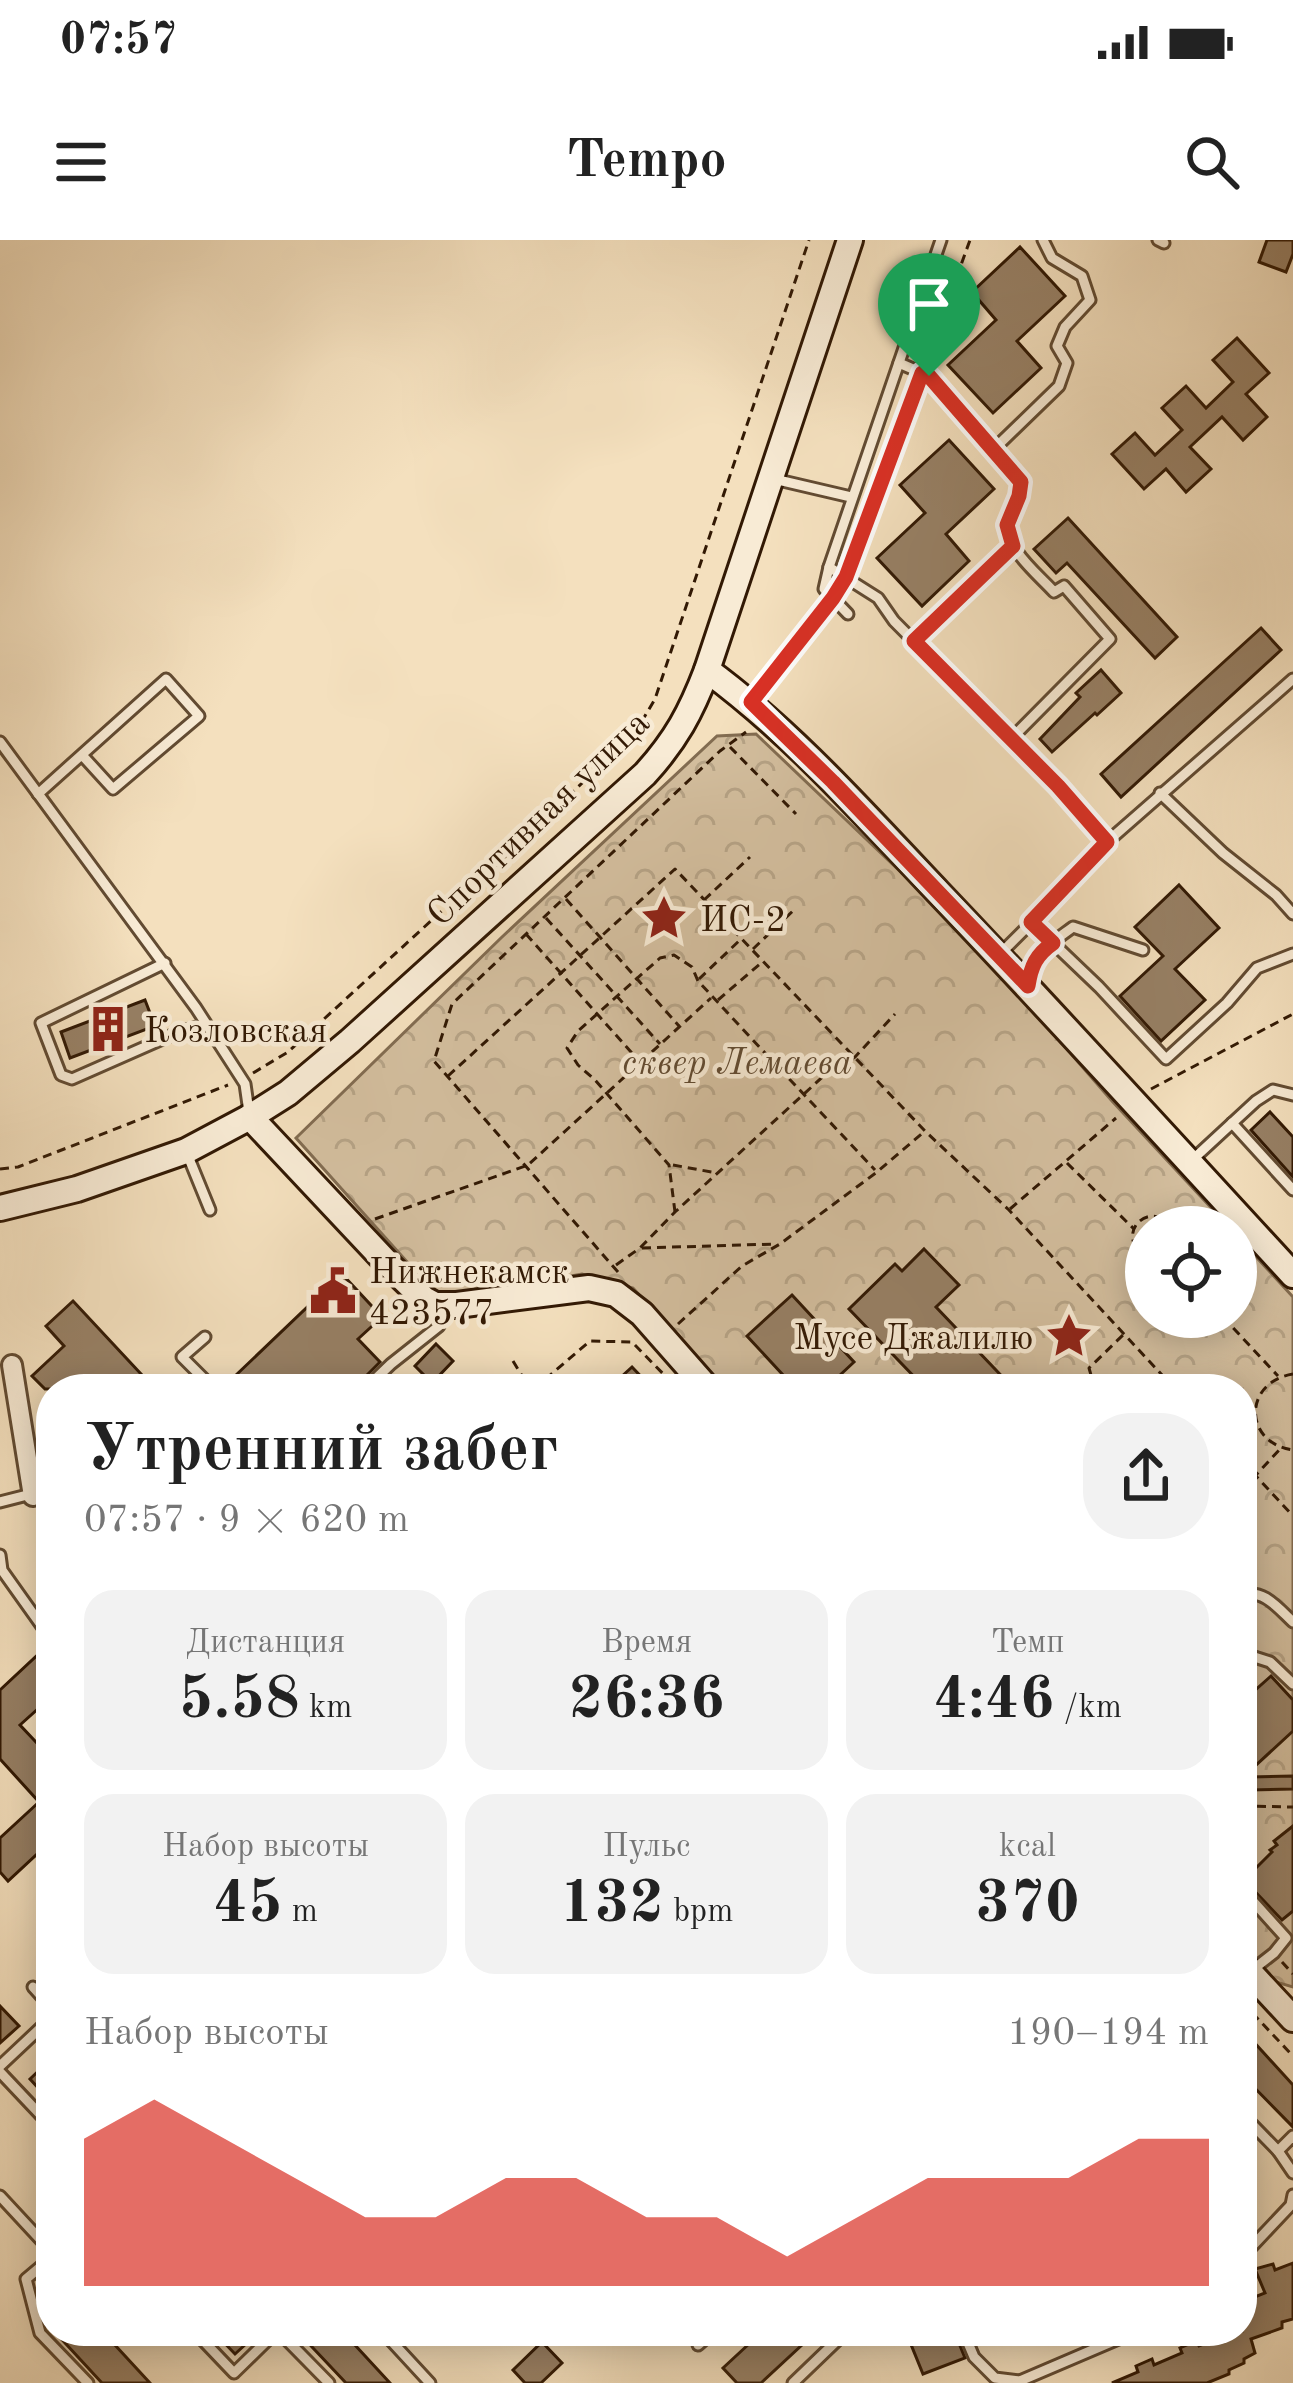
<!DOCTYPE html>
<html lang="ru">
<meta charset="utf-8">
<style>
body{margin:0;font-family:"Old Standard TT",serif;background:#f2f2f2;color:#222;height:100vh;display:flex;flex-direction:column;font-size:45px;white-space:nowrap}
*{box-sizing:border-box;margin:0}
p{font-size:39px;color:#767676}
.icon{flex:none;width:66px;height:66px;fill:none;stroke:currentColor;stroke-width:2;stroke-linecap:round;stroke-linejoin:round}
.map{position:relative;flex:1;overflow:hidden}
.sheet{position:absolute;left:36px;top:1134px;width:1221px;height:972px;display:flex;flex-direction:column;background:#fff;border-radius:48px;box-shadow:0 6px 30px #0003}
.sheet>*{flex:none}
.tools{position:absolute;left:1125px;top:966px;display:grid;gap:24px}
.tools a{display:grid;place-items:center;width:132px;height:132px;border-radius:50%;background:#fff;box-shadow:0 6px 30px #0003;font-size:60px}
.pin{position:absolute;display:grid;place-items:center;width:102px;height:102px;color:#fff;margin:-123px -51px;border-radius:50% 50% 50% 0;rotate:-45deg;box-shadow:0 0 12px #0007}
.pin .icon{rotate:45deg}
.round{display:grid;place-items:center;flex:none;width:126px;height:126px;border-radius:48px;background:#f2f2f2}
.headline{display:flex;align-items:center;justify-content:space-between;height:204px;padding:0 48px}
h1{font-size:66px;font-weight:700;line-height:90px}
.metrics{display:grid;grid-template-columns:repeat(3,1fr);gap:18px;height:204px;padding:12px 48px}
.metrics div{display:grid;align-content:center;border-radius:30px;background:#f2f2f2;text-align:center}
.metrics b{font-size:60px;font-weight:700}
.metrics small{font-size:33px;font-weight:400}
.metrics p{font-size:33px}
.chart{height:336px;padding:24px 48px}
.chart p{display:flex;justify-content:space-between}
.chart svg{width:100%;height:216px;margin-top:12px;fill:#d93025;opacity:.7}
.status{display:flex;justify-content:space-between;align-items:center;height:84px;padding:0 60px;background:#fff;direction:ltr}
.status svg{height:33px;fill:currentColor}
header{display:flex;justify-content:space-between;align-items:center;height:156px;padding:0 48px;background:#fff;font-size:54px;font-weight:700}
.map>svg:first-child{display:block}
</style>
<div class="status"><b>07:57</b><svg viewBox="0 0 49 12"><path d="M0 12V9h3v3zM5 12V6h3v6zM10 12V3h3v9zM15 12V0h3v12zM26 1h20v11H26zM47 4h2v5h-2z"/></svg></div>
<header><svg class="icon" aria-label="menu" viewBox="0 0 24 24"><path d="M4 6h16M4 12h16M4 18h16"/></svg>Tempo<svg class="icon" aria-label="search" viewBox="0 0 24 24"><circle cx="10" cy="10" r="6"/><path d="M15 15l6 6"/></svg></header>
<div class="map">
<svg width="1293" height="2143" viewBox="0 0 1293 2143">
<defs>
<pattern id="park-crowns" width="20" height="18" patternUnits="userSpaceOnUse" patternTransform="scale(3)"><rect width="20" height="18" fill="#d3be9e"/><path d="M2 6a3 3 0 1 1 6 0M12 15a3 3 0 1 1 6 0" fill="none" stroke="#b6a386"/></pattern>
</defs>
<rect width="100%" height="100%" fill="#f4e0be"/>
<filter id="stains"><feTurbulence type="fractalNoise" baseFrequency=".00167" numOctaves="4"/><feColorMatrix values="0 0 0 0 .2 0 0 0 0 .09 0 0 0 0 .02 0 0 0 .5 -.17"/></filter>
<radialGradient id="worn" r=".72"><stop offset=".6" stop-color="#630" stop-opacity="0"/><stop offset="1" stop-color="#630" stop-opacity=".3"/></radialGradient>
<polygon fill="url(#park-crowns)" stroke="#826c51" stroke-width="3" points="756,494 972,700 1112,861 1229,987 1146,987 1146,1077 1236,1077 1236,995 1293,1057 1293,1747 1276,1742 1242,1706 1242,1149 726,1149 633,1048 582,1034 474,1053 442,1055 426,1043 296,898 502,697 717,496"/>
<g fill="#978065" stroke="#321904" stroke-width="3">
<polygon points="1267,0 1293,0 1293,14 1286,32 1259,22"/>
<polygon points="1020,7 1065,56 1017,101 1041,128 993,173 948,125 996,80 972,52"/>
<polygon points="1237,98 1269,133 1246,154 1267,177 1243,200 1222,177 1190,207 1211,229 1186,252 1166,229 1144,249 1112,214 1135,193 1155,215 1182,190 1162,168 1186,146 1206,168 1233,142 1213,120"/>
<polygon points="949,200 994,249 946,294 969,321 922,366 877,318 925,273 900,245"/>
<polygon points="1068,278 1177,397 1155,418 1067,323 1056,333 1034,309"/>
<polygon points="1261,388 1281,410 1121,557 1101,534"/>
<polygon points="1101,430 1121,453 1097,475 1095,473 1052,512 1040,499 1080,457 1076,453"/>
<polygon points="1179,645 1219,688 1175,729 1205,760 1161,801 1120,756 1163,716 1135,687"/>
<polygon points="145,760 155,786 70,818 61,792"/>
<polygon points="1270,872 1293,897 1293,937 1251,890"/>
<polygon points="924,1009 959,1045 936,1067 1014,1149 926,1149 849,1069 895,1024 902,1031"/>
<polygon points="342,1034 382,1077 358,1099 380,1122 353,1149 247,1149 235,1136"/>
<polygon points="792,1055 854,1122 825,1149 796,1149 747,1096"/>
<polygon points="73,1061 155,1149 45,1149 32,1136 64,1106 46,1086"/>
<polygon points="436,1104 453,1121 432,1143 415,1126"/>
<polygon points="632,1127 653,1149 608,1149"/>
<polygon points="44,1409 51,1417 51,1457 20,1485 51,1518 51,1601 8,1641 0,1632 0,1598 39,1562 0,1519 0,1450"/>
<polygon points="1271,1436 1293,1460 1293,1491 1242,1538 1242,1462"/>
<polygon points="1293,1536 1293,1549 1250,1550 1250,1537"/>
<polygon points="1293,1586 1293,1671 1282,1680 1244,1640 1272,1612 1270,1610 1277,1605 1274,1601"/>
<polygon points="0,1766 19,1786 0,1803"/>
<polygon points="1242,1789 1293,1845 1293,1887 1242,1835"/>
<polygon points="51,1819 51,1862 30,1839"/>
<polygon points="1293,2023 1293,2079 1282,2082 1282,2088 1251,2099 1255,2113 1244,2119 1244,2123 1229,2130 1229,2134 1207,2143 1112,2143 1138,2132 1136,2126 1152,2119 1154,2125 1182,2113 1180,2108 1196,2101 1199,2106 1226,2095 1225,2091 1242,2091 1242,2062 1265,2053 1255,2029 1273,2024 1275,2030"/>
<polygon points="54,2091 102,2091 150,2143 102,2143"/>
<polygon points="213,2091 260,2091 235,2114"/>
<polygon points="297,2091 342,2091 390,2143 346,2143"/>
<polygon points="763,2091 817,2091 761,2143 737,2143 723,2128"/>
<polygon points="939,2091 954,2091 965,2118 923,2134 910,2102"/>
<polygon points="542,2102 562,2123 541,2143 525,2143 513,2130"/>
</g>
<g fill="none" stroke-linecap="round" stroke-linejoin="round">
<defs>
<g id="lane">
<polyline points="941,0 829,327 878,358 894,381 1058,546 1107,602 1073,641 999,715"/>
<polyline points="1158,0 1164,3"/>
<path d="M899,123l30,13 92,106c-2,14 -8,24 -12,38 -7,27 29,54 45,72l10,-6 46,53 -99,100"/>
<polyline points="993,210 1059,146 1067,123 1057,106 1065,87 1090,60 1082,36 1052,18 1043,0"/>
<polyline points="774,239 851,257"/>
<polyline points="829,327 824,349 848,374"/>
<polyline points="913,401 1013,306"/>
<polyline points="0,502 196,768 245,844 249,872"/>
<polyline points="1160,553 1223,613 1276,655 1293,674"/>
<polyline points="38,554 166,439 199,476 113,549 82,515"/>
<polyline points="1107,602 1293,439"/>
<polyline points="1031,682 1099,747 1166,819 1227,763 1257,728 1293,714"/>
<polyline points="165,723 41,783 61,835 72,839 181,791 206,785"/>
<path d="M1029,739c4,-26 24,-37 44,-52l70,23"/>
<polyline points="1232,883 1293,950"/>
<polyline points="188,916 210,970"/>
<polyline points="1190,922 1256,861 1273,850 1293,855"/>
<polyline points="205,1097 182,1117 214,1149"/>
<polyline points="365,1149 391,1124 439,1086 436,1070"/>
<polyline points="0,1262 51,1249"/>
<polyline points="0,1315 2,1330 51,1399"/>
<path d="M1242,1356c20,-9 37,13 51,26"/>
<polyline points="1242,1413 1270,1422 1293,1444"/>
<polyline points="1242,1627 1248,1622"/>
<polyline points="1242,1649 1286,1698 1274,1713 1251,1731"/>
<polyline points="33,1747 51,1767"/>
<polyline points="0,1826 51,1778"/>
<polyline points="0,1832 51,1886"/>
<polyline points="1242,1874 1278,1911 1293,1933"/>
<polyline points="1278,1911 1293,1896"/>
<polyline points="0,1956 51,2011"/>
<polyline points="1242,2017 1291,1965 1293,1955"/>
<polyline points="51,2018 26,2039 40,2093 88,2143"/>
<polyline points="194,2091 234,2133 277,2091"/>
<polyline points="278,2091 329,2143"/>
<polyline points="382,2091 430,2143"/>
<polyline points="963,2091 974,2117 995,2138 1020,2141 1137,2091"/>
<polyline points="698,2105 714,2091"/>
<polyline points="793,2143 847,2091"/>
</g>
<polyline id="street" points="12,1125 33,1256"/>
<g id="secondary">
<path d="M707,430c87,64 158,145 231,222 120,126 237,255 355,383"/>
<polyline points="250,877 389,1025 424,1059 435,1065 457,1065 589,1048 616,1054 642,1074 708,1149"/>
<path d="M0,968l77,-19 109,-38 64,-34 38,-24 62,-52 295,-267c31,-34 46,-62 62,-104l143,-430"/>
<polyline points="1242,1724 1293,1779"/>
</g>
</defs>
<use href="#lane" stroke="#624b32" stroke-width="15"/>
<use href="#street" stroke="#624b32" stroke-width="24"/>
<use href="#secondary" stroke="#321904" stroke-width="30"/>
<g stroke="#321904" stroke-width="3" stroke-dasharray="9 6" stroke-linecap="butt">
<polyline points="926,122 970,0"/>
<polyline points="850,325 916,148"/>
<polyline points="764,446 824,369"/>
<polyline points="730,507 796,574"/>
<polyline points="566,659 679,786"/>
<polyline points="704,660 750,617"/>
<polyline points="546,678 660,804"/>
<polyline points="526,694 639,821"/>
<polyline points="753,709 796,668"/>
<polyline points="699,739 740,700"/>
<polyline points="718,760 761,723"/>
<polyline points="779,828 875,930"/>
<polyline points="253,833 288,812 457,657 469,651 622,505 642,481 655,459 809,0"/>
<polyline points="448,836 675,629 925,891 1009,970 1175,1149"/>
<polyline points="1151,849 1293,774"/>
<polyline points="1067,923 1134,989"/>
<polyline points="673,925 717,933"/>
<polyline points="0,929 18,927 228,845"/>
<polyline points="1010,969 1116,878"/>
<polyline points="675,972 669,925 595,840 578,825 567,808 578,791 660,718 674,715 692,727 698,741 778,827 829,831"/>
<polyline points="375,979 528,925 711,758"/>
<polyline points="642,1008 776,1004"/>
<path d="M1146,1019c-33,-25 2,-61 28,-32"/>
<polyline points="616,1025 640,1008 675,972 829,831 855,817 895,774"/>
<polyline points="618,1032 434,821 452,764 720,511 746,492"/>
<polyline points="1223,1077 1278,1136"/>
<polyline points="678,1084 742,1026 780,1004 877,932 925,891"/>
<polyline points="513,1121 530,1149"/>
<path d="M1293,1134c-50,8 -50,69 0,76"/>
<polyline points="534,1149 590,1101 632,1102 678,1149"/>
<polyline points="1095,1149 1089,1128 1123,1095"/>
<polyline points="1242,1221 1293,1276"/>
<polyline points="1242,1250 1280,1209"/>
<polyline points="1242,1566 1293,1567"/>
<polyline points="1282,1722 1293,1734"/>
<polyline points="1242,1762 1293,1816"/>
</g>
<use href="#lane" stroke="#f8ebd5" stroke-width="9"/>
<use href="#street" stroke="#f8ebd5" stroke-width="18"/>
<use href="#secondary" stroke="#f8ebd5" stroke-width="24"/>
</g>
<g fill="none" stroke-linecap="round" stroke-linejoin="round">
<defs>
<path id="route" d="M922,133l7,3 92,106 -2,14 -12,29 6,21 -99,95 144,145 49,56 -76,80 22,21c-17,12 -22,23 -25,43l-195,-204 -82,-80 82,-104 13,-21z"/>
</defs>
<use href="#route" stroke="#fff" stroke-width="24"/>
<use href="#route" stroke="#d93025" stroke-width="15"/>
</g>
<defs>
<symbol id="sight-bare" viewBox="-9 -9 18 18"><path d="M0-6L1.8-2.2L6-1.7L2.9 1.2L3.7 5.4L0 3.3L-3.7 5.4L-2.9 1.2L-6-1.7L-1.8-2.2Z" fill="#8f2418" stroke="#f8ebd5" stroke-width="2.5" paint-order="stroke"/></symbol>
<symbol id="building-bare" viewBox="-9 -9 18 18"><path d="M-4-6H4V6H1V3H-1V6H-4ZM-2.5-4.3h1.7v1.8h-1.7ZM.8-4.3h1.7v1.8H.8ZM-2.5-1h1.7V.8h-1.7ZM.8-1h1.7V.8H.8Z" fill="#8f2418" stroke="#f8ebd5" stroke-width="2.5" paint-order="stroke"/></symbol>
<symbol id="civic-bare" viewBox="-9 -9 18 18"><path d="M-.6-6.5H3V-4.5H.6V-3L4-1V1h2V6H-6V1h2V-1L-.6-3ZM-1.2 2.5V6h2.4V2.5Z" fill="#8f2418" stroke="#f8ebd5" stroke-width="2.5" paint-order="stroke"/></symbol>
</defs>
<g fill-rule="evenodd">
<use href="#sight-bare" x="631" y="645" width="66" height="66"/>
<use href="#building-bare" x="75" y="756" width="66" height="66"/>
<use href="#civic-bare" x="300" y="1018" width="66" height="66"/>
<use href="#sight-bare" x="1036" y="1063" width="66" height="66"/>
</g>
<g text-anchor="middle" stroke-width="9" stroke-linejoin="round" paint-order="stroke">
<g font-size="36" fill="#321904" stroke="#f8ebd5">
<text transform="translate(537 577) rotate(-44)" y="13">Спортивная улица</text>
</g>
<g font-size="36" fill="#321904" stroke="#f8ebd5" text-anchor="start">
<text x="700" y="691">ИС-2</text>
<text x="144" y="802">Козловская</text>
<text x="369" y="1043">Нижнекамск<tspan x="369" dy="41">423577</tspan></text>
<text x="1033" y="1109" text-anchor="end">Мусе Джалилю</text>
</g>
<g font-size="36" font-style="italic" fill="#624b32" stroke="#f8ebd5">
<text x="737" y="834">сквер Лемаева</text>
</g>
</g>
<rect width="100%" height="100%" filter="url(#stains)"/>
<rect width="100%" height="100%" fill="url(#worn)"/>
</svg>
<div class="tools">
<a><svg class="icon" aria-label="locate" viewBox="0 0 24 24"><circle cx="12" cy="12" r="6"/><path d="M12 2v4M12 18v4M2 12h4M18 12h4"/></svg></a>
</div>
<div class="pin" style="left:929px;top:136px;background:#1e9e55"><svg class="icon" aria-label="arrive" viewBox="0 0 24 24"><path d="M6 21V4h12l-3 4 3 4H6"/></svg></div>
<section class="sheet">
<div class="headline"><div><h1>Утренний забег</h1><p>07:57 · 9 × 620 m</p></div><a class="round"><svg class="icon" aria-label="share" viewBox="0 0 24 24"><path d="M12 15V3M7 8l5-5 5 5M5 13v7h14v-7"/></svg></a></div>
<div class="metrics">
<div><p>Дистанция</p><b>5.58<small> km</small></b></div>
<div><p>Время</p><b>26:36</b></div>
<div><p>Темп</p><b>4:46<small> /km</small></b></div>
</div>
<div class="metrics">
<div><p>Набор высоты</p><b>45<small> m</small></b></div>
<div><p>Пульс</p><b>132<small> bpm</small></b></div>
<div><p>kcal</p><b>370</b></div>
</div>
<div class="chart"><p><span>Набор высоты</span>190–194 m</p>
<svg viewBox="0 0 160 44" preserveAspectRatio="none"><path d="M0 44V14L10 6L20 14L30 22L40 30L50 30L60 22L70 22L80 30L90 30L100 38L110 30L120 22L130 22L140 22L150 14L160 14V44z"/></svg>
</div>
</section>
</div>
